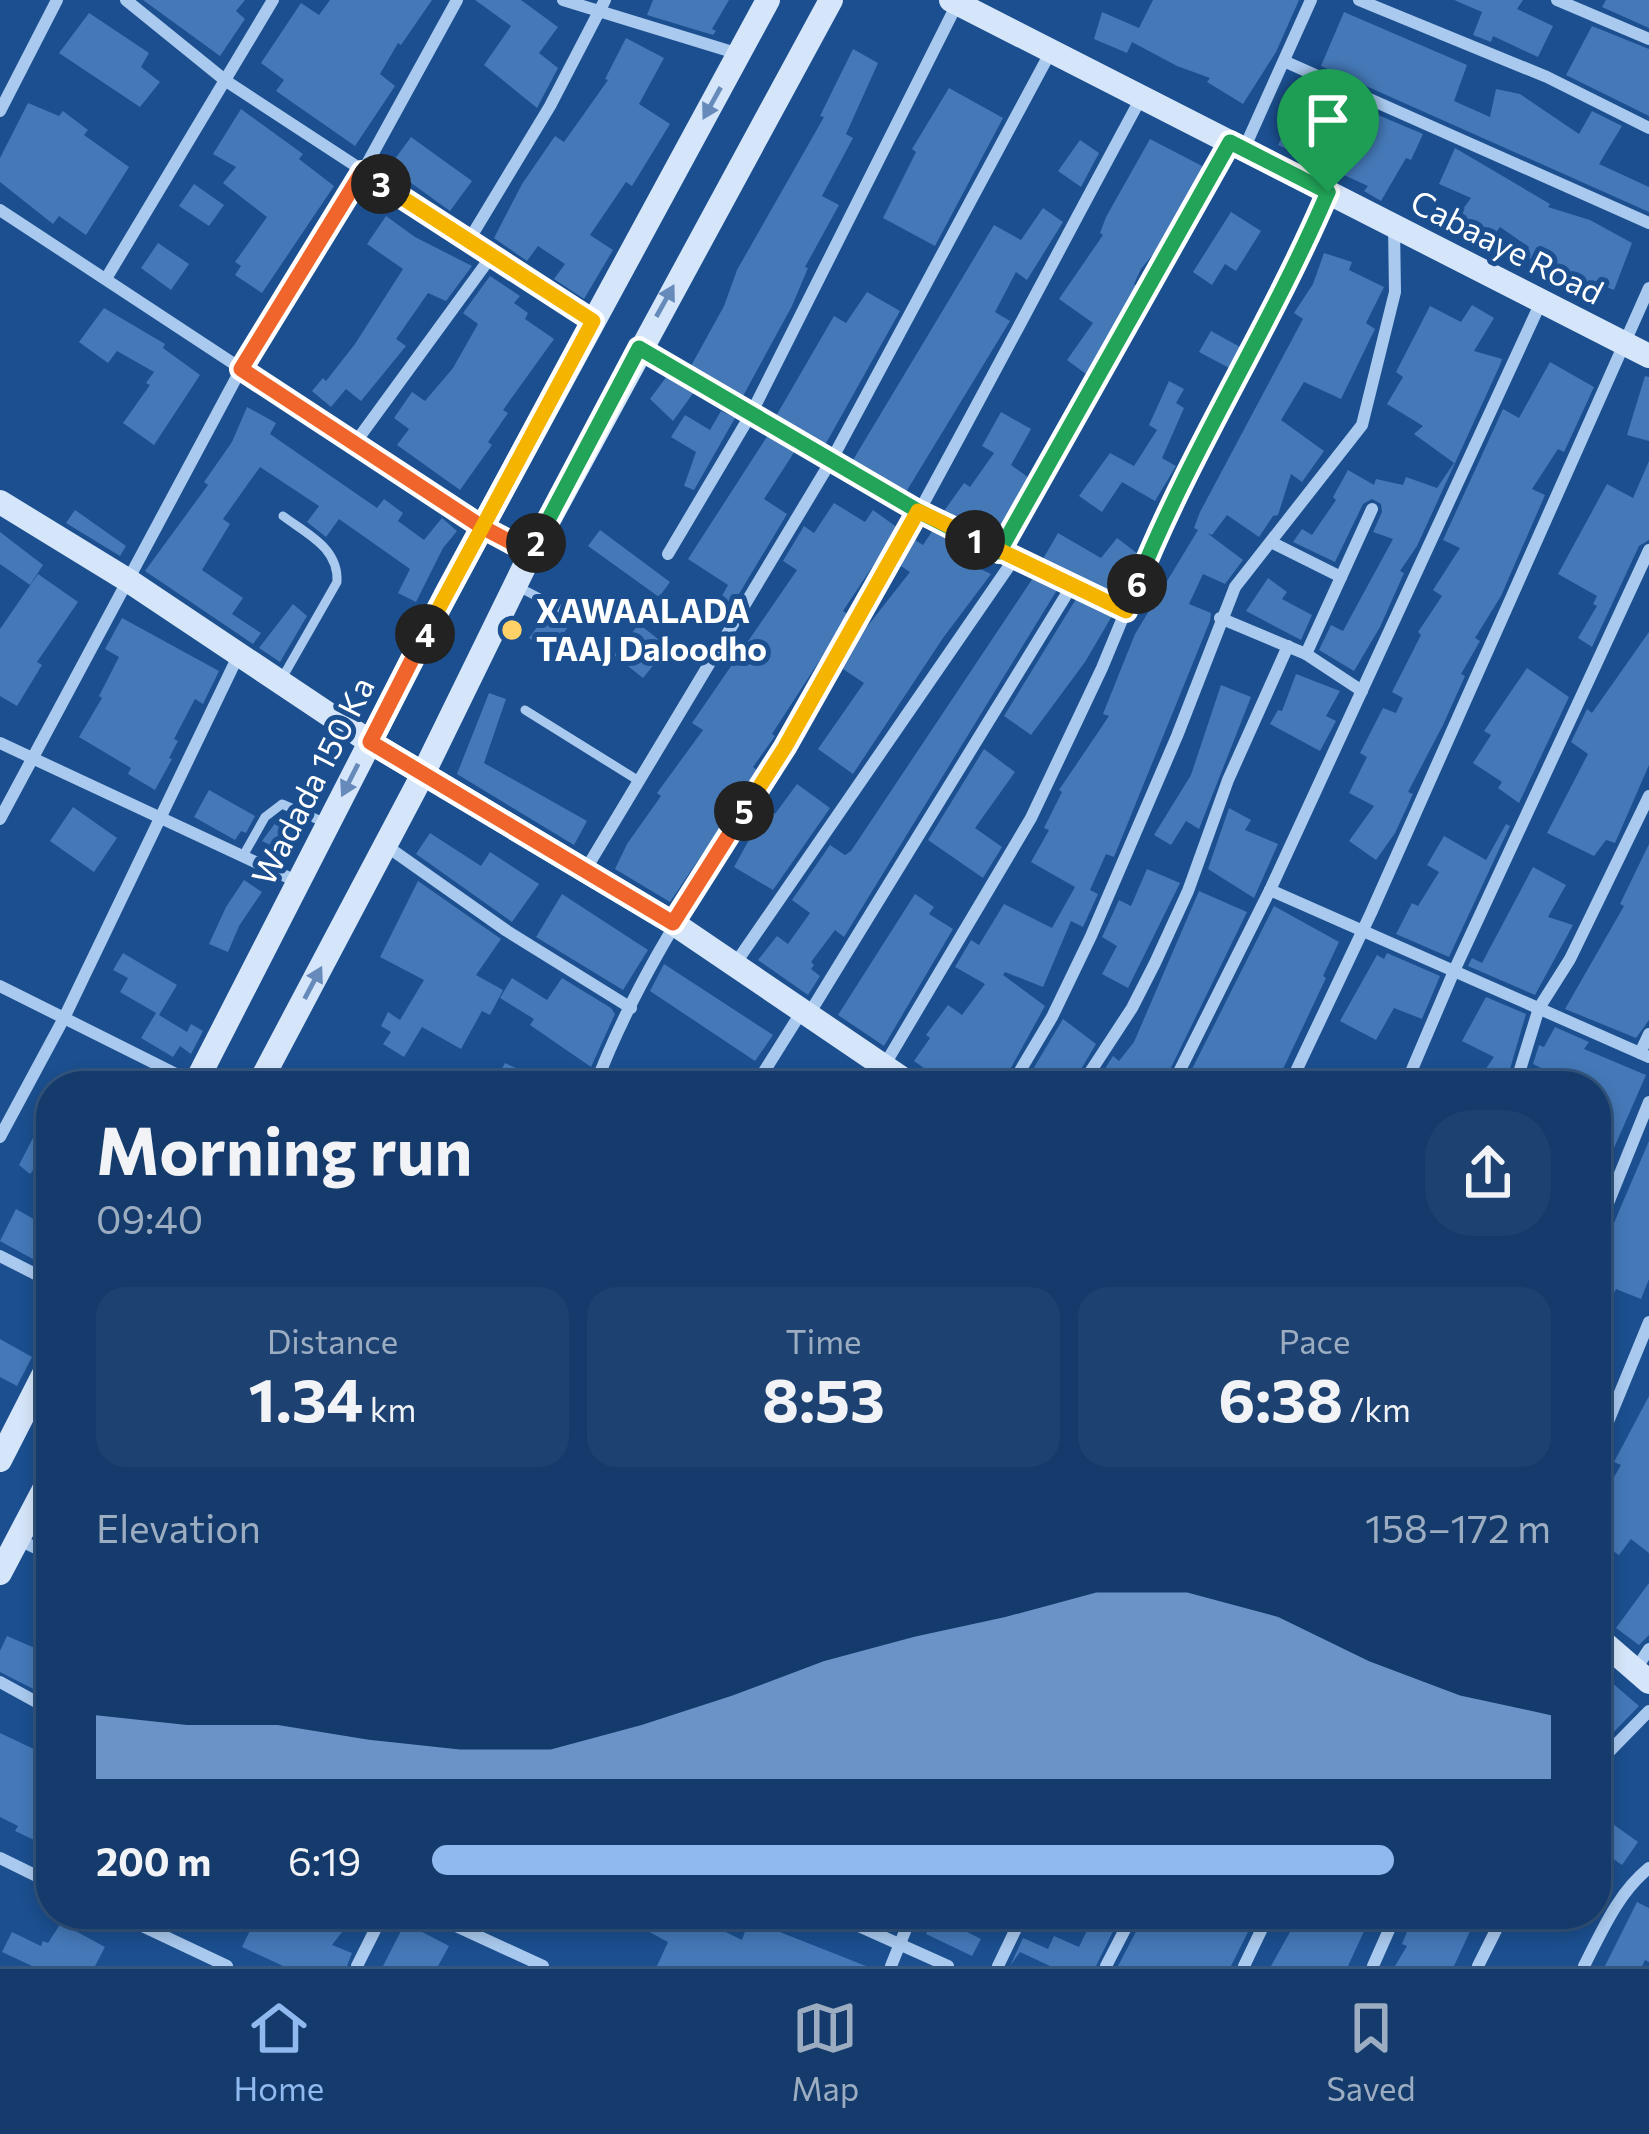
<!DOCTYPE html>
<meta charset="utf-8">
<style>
body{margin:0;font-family:Commissioner,sans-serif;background:#1d4271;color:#f1f3f6;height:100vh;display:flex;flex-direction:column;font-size:45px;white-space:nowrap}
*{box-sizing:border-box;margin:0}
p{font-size:39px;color:#9dadc1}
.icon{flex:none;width:66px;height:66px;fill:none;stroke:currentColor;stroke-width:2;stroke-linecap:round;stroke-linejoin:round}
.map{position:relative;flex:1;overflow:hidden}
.details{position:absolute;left:36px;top:1071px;width:1575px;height:858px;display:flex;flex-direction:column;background:#143b6b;border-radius:48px;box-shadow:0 6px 18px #0003,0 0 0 3px #33557e}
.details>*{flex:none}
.pin{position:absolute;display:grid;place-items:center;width:102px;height:102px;color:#fff;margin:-123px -51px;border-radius:50% 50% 50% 0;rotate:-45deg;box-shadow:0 0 12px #0007}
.pin .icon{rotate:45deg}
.km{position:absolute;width:60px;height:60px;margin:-30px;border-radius:50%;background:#222;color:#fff;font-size:33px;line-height:60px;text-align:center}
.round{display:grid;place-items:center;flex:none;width:126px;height:126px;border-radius:48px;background:#1d4271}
.head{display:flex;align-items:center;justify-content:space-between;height:204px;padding:0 60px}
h1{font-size:66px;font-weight:700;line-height:90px}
.stats{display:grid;grid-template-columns:repeat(3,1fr);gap:18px;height:204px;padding:12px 60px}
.stats div{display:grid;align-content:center;border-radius:30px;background:#1d4271;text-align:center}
.stats b{font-size:60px;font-weight:700}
.stats small{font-size:33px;font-weight:400}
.stats p{font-size:33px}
.chart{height:336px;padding:24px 60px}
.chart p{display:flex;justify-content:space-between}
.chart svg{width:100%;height:216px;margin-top:12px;fill:#90b9f0;opacity:.7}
ul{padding:0 60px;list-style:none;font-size:39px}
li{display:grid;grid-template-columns:192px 144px 1fr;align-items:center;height:90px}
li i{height:30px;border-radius:15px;background:#90b9f0}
.tabs{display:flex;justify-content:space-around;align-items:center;height:168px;border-top:3px solid #33557e;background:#143b6b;font-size:33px;color:#9dadc1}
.tabs a{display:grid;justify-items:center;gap:6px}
.tabs .selected{color:#90b9f0}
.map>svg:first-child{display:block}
</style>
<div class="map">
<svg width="1649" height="1966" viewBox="0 0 1649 1966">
<rect width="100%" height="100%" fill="#1b4f8f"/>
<g fill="#4478b7">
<polygon points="143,0 245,0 236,11 245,19 220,56"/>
<polygon points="330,0 432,0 401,45 398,43 380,74 395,86 355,146 276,91 284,80 261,63 301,3 319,15"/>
<polygon points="475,0 521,0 558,27 539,53 558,68 537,108 484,65 511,26"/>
<polygon points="653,0 729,0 712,29 716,31 713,35 647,15"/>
<polygon points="1153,0 1299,0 1276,52 1243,104 1207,82 1210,78 1177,66 1132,42 1127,53 1094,39 1102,12 1139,28"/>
<polygon points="1454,0 1523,0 1517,9 1553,26 1538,57 1493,36 1491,42 1473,35 1482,12"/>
<polygon points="1606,0 1649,0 1649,28 1602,7"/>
<polygon points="1344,12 1467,65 1454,101 1490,117 1496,89 1520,94 1579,134 1592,111 1622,126 1599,164 1649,187 1649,212 1321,66"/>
<polygon points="89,13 149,53 141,67 160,82 140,107 59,53"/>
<polygon points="1592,26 1649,49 1649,116 1566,75"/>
<polygon points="626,38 664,58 639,104 670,124 632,186 626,182 590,235 613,250 584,299 554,279 565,264 538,246 527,261 494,238 522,184 555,136 564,142 608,80 605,79"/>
<polygon points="853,49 878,63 846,134 853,138 822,196 839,205 805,267 808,268 792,306 743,396 691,366 724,306 737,270 824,117 820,116"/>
<polygon points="1307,85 1423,134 1411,160 1406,158 1381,201 1364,191 1368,186 1278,145"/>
<polygon points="949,88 1003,118 935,246 883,218 916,152 912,149"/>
<polygon points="28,103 59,116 63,111 88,130 84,135 129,167 86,235 59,216 53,224 0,182 0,158"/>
<polygon points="241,109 303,154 299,159 334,186 262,293 235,275 241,266 235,262 267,217 223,183 236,167 213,154"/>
<polygon points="411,137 472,181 450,211 389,167"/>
<polygon points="1150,139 1204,167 1159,247 1141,269 1134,284 1137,286 1086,374 1067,360 1093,323 1059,299 1103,235 1100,233 1106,217"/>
<polygon points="1080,140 1099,153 1081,187 1058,171"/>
<polygon points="1455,148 1550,204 1548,207 1590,220 1632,243 1614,290 1594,282 1592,287 1558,271 1556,274 1524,255 1529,247 1500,227 1486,246 1453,223 1471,198 1439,184"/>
<polygon points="194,184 224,205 209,226 179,206"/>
<polygon points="1043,208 1063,222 1027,280 1016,272 995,312 1010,321 906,492 853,460 994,225 1021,240"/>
<polygon points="1231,212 1261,231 1236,271 1225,264 1212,285 1193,272"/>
<polygon points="386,216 415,237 472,266 446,301 428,293 396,339 406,346 361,401 346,389 331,407 312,391 323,378 326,381 355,344 403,269 367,244"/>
<polygon points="158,243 189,264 171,290 141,268"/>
<polygon points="1324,253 1352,262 1349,270 1384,287 1366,323 1375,329 1341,399 1304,382 1281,420 1324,451 1302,482 1291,474 1278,515 1273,516 1259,537 1227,515 1212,535 1207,533 1243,560 1225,584 1203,574 1189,604 1211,613 1210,621 1114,857 1106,854 1090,890 1098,894 1083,927 1071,921 1043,987 1005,972 1003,975 1045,1006 1001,1086 949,1086 914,1061 930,1038 926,1035 948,1005 962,1015 985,984 955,967 971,940 979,945 1004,904 1052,928 1075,887 1031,862 1049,830 1044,828 1062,792 1059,790 1109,716 1103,714 1135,634 1198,530 1194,528 1200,512 1303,319 1294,313 1313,284"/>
<polygon points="490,276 520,296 514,303 528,313 525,319 554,339 503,410 508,413 488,442 492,445 460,490 397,445 409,429 394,418 412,392 425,401 453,368 478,324 463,313"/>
<polygon points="867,292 900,311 825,445 776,416 834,316 846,323"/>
<polygon points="1472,305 1494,318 1474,351 1502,359 1500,365 1417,546 1400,571 1404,573 1380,627 1354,671 1319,650 1331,625 1343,631 1393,539 1373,532 1382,512 1381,504 1372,499 1363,504 1335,562 1293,542 1302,529 1312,535 1336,500 1333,497 1348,470 1374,485 1376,479 1403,485 1406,477 1437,488 1454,463 1414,434 1423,426 1387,404 1403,377 1396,372 1430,306 1461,322"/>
<polygon points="104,308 165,344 163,348 200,375 154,445 123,423 150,385 146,383 154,372 117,351 108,363 79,342"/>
<polygon points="1211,331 1242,348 1231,369 1199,352"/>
<polygon points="1550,362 1594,387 1564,452 1558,449 1532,489 1545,495 1501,596 1475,638 1480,641 1461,674 1465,676 1443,725 1408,792 1413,794 1395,833 1376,860 1349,841 1374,806 1349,793 1367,757 1360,753 1383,708 1396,713 1403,698 1392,692 1421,635 1418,632 1442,596 1433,590 1460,548 1443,540 1503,409 1519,418"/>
<polygon points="667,376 694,392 673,421 650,399"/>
<polygon points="1645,376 1649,377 1649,441 1627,435"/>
<polygon points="1169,381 1184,389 1176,403 1184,408 1162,458 1176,466 1155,501 1122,482 1102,512 1079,496 1110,453 1134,466 1157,430 1149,425"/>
<polygon points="247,407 276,423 270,434 377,508 384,499 403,513 398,521 424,540 442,518 457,531 443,548 416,602 398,593 410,569 339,519 326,537 307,522 319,506 260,467 223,519 230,524 202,570 243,598 232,614 261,633 253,644 145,571 208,485 204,482 232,442"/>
<polygon points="721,411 735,418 694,490 684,486 696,452 671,437 685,415 710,430"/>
<polygon points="1001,412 1031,429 1011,465 1029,478 995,536 944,511 964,483 970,487 994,453 982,446"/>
<polygon points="768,435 795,451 764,499 787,514 730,609 718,603 728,585 688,559"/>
<polygon points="1649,461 1649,540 1639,546 1592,647 1578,638 1597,606 1593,604 1597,596 1558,574 1607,484 1633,498"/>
<polygon points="834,503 865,522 873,510 898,528 843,611 849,615 772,734 775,736 753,767 758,771 670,902 615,869 627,844 661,796 657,793 703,730 692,723 797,570 783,561 804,526 814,533"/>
<polygon points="75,510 126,546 120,556 66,523"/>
<polygon points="600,530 670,582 659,597 588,546"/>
<polygon points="933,530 982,554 974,566 991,574 943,638 853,774 818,749 864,683 843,669 866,628 910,572 901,566 915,540 923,545"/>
<polygon points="0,532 43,565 30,585 0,564"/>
<polygon points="1058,533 1101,558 1117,538 1138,554 1120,597 1043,559"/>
<polygon points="38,574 78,602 37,662 42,665 17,706 0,696 0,629"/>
<polygon points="1033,578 1057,590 844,937 835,930 811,962 814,965 811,969 820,976 808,995 758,960 777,936 788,944 810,913 792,900 830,845 845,855 851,851"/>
<polygon points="1268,578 1287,592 1282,599 1312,615 1301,640 1246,611"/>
<polygon points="1076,599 1112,616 1085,662 1031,735 1004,716"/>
<polygon points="293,604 307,616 280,662 259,648"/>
<polygon points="548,612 568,627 549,653 529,638"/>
<polygon points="122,618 219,671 203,704 195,699 174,739 178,741 169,758 172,759 155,790 128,774 131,768 79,737 102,698 99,696 119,657 105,649"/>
<polygon points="639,624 668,647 643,678 614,655"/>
<polygon points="1649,632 1649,765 1615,843 1606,840 1594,856 1547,833 1588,754 1571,742 1587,709 1592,713"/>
<polygon points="1527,668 1569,697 1519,803 1498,788 1502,782 1473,763 1491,735 1484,731"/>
<polygon points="1296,674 1340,691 1326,716 1336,721 1320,751 1270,724 1278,710 1282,711"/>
<polygon points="1221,685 1251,697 1199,829 1186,821 1171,845 1154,835 1191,775"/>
<polygon points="489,693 506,699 484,763 587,821 574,845 457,774"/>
<polygon points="984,749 1015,772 975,828 1002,847 983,878 928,840"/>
<polygon points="797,784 830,808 773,890 734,867 766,809 775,814"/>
<polygon points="209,790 255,816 246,833 241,831 235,840 194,817"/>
<polygon points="73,807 117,838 94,872 50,841"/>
<polygon points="1229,808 1251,820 1245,830 1278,844 1254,898 1208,869"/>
<polygon points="279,818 299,827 286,853 262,841"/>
<polygon points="1506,824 1510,826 1449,957 1396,934 1412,903 1418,906 1439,872 1427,865 1444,836 1486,860"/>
<polygon points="430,833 481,866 490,852 539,884 512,922 416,854"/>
<polygon points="1649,844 1649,1020 1636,1038 1565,1009 1624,906 1620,904"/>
<polygon points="1533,867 1566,885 1548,917 1573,925 1535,995 1468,966 1472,958 1482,963"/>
<polygon points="1147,869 1180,883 1128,988 1102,974 1117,946 1102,937 1119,900 1131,906"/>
<polygon points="244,880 262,892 239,926 228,952 209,944 226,907"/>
<polygon points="418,881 501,939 476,975 503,990 490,1015 482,1011 461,1049 422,1027 404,1057 383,1044 391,1032 381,1026 388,1012 400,1020 424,980 380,957"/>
<polygon points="1199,891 1247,912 1162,1086 1094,1086 1113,1056 1119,1061 1134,1042"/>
<polygon points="562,894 648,950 623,990 536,937"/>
<polygon points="915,894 934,907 929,914 953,929 884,1046 838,1015"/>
<polygon points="1274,906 1339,942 1323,976 1326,978 1275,1086 1242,1086 1232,1082 1229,1086 1206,1086 1189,1075"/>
<polygon points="123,953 177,985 159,1015 187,1032 191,1024 203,1031 191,1054 180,1046 173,1057 141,1038 156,1013 120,992 128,978 113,970"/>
<polygon points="1387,953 1440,976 1422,1019 1394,1008 1376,1040 1340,1021 1377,955 1384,959"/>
<polygon points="664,964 773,1035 755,1061 650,991"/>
<polygon points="512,978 547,1000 562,978 611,1008 615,1014 591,1067 530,1025 534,1019 500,998"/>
<polygon points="1486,997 1526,1014 1505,1086 1474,1086 1494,1057 1462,1041"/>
<polygon points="1063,1019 1096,1044 1071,1086 1023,1086"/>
<polygon points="1555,1027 1589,1042 1584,1049 1646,1075 1596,1189 1596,1086 1577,1086 1533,1064 1539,1045 1544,1047"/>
<polygon points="505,1063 555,1086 493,1086"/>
<polygon points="51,1121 51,1169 39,1162 30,1174 19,1165 33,1138 40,1141"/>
<polygon points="1649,1141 1649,1279 1641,1299 1616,1289 1596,1325 1596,1265"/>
<polygon points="51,1201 51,1269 0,1241 16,1209 39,1222"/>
<polygon points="0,1339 32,1357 17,1386 0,1377"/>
<polygon points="1649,1396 1649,1553 1631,1539 1619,1555 1613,1551 1596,1577 1596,1508 1621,1465 1614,1462"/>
<polygon points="1649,1583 1649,1635 1639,1645 1616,1628"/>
<polygon points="7,1636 51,1655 51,1698 0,1672 0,1651"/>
<polygon points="1596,1669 1639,1706 1599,1747 1596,1744 1596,1711 1602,1704 1596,1698"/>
<polygon points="51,1727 51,1848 15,1831 18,1826 0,1817 0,1733 38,1751"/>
<polygon points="1596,1812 1638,1842 1622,1865 1596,1847"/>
<polygon points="1637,1902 1649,1908 1649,1962 1645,1960 1642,1966 1605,1966"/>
<polygon points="258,1914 356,1914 332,1945 352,1953 347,1966 283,1966 242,1947"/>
<polygon points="616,1914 689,1914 742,1940 749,1920 866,1966 657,1966 668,1942"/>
<polygon points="1095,1914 1121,1915 1096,1966 1050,1966 1020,1952 1010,1966 1023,1938 1048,1949 1054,1936 1079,1947"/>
<polygon points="1154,1914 1257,1914 1231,1966 1118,1966 1140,1924 1145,1926"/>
<polygon points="1300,1914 1372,1914 1348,1966 1271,1966"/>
<polygon points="1414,1914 1478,1914 1454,1966 1395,1966 1407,1946 1402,1944"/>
<polygon points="935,1916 981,1939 972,1956 926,1934"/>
<polygon points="61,1923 105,1947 95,1966 32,1966 2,1952 12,1932 41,1946 43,1941 48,1943"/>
<polygon points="405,1923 449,1946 438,1966 383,1966"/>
</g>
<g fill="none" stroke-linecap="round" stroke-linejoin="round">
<g stroke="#a9c9ee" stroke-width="9">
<path d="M520,588c48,23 58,40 111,19"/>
<path d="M281,680l56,-98c2,-34 -30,-48 -54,-66"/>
<polyline points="525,710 639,781"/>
<polyline points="243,856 265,817 282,804 328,824"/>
</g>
<g stroke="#a9c9ee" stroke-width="12">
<polyline points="126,0 226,81 593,321"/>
<polyline points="563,0 739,54"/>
<polyline points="1359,0 1547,77 1649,128"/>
<polyline points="1557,0 1649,39"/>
<polyline points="1286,62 1649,223"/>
<polyline points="0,111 57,0"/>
<polyline points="1244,149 1311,0"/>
<polyline points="0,210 482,527 531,553"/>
<polyline points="469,240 550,106 605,0"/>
<polyline points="107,277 273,0"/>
<polyline points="640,348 918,511 1126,611"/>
<polyline points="355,443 493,254"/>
<polyline points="1271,542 1341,577"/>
<polyline points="999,552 1230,142"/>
<polyline points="668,554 751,414 957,4"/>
<polyline points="1220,618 1306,654 1362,691"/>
<polyline points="1306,654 1372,509"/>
<polyline points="0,743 298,882"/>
<polyline points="0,819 241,369 362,173 457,0"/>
<polyline points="385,845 507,931 631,1008"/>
<polyline points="586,869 831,461 1050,53"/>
<polyline points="1270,890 1649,1057"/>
<polyline points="735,964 1014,559"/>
<polyline points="0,986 198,1085"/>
<polyline points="809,1014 1071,587"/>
<polyline points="1640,1053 1649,1034"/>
<polyline points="884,1066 1031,818 1102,668 1160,528 1296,267 1327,192"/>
<path d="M595,1086c46,-123 124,-229 191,-341 126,-211 238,-431 355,-647"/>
<polyline points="755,1086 802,1011"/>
<polyline points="1011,1086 1052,1017 1091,936 1177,736 1235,587 1362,425 1395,292 1394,226"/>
<polyline points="1081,1086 1132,1008 1155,963 1188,891 1228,780 1288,646"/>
<polyline points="1172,1086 1270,890 1541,302"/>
<polyline points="1289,1086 1371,913 1649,288"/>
<polyline points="1405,1086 1454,971 1649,550"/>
<polyline points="1515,1086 1539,1008 1570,959 1649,796"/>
<polyline points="0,1137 64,1018 239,654"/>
<polyline points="1596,1233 1649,1102"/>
<polyline points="0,1256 51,1282"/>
<polyline points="1596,1451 1649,1322"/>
<polyline points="19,1540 51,1555"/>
<polyline points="1636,1669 1649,1649"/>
<polyline points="0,1682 51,1710"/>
<polyline points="1596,1765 1649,1711"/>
<polyline points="0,1858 51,1883"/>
<polyline points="117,1914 227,1966"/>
<polyline points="430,1914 543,1966"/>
<polyline points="832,1914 948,1966"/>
<polyline points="357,1966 383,1914"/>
<polyline points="891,1966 912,1914"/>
<polyline points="998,1966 1023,1914"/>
<polyline points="1106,1966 1133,1914"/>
<polyline points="1244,1966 1269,1914"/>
<polyline points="1373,1966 1396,1914"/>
<polyline points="1478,1966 1504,1914"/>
<path d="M1584,1966c18,-35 34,-73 65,-98"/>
</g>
<g stroke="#d6e6fa" stroke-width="24">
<polyline points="951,0 1649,356"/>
<polyline points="0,502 129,581 370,742 673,923 913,1086"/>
<polyline points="194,1086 447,592 768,0"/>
<polyline points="258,1086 423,774 531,553 831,0"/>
<polyline points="0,1460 51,1360"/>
<polyline points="0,1573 51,1476"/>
<polyline points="1596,1636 1649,1682"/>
</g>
</g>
<defs><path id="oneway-solid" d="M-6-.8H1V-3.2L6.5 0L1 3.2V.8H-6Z" transform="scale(3)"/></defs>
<g fill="#668bba">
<use href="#oneway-solid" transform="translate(712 103) rotate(119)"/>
<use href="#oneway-solid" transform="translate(665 301) rotate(-61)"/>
<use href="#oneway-solid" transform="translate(350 780) rotate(117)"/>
<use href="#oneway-solid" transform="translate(313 983) rotate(-62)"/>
</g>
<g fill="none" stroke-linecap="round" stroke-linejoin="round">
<defs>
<polyline id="split-1" points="975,540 999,552 1230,142 1328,192"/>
<polyline id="split-2" points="536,543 639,348 918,511 975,540"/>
<polyline id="split-3" points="381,184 362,172 241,369 482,527 531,553 536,543"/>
<polyline id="split-4" points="381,184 593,321 425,634"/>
<polyline id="split-5" points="425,634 370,742 673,923 744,811"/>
<polyline id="split-6" points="744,811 785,747 918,511 1126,611 1137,584"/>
<path id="split-7" d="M1137,584c54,-135 134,-258 191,-392"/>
</defs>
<use href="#split-1" stroke="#fff" stroke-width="24"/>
<use href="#split-2" stroke="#fff" stroke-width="24"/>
<use href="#split-3" stroke="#fff" stroke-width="24"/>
<use href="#split-4" stroke="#fff" stroke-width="24"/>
<use href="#split-5" stroke="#fff" stroke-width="24"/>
<use href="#split-6" stroke="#fff" stroke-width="24"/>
<use href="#split-7" stroke="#fff" stroke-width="24"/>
<use href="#split-1" stroke="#22a559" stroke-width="15"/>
<use href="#split-2" stroke="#22a559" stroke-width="15"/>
<use href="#split-3" stroke="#f0652b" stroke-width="15"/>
<use href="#split-4" stroke="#f5b400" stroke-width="15"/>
<use href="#split-5" stroke="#f0652b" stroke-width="15"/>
<use href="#split-6" stroke="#f5b400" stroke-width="15"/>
<use href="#split-7" stroke="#22a559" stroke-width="15"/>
</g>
<circle fill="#ffd166" stroke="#1b4f8f" stroke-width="4.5" cx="512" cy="630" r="12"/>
<g text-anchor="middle" stroke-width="10" stroke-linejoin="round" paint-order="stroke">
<g font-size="33" fill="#fff" stroke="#1b4f8f">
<text transform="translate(1507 247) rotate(27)" y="12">Cabaaye Road</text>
<text transform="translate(313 781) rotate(-63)" y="12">Wadada 150 Ka</text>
</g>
<g font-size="33" font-weight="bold" fill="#fff" stroke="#1b4f8f" text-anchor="start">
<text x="536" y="623">XAWAALADA<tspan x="536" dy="38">TAAJ Daloodho</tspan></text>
</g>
</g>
</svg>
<div class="pin" style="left:1328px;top:192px;background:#1e9e55"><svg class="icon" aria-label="arrive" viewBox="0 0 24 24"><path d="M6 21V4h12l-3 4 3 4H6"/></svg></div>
<b class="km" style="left:975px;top:540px">1</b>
<b class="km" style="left:536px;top:543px">2</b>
<b class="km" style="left:381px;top:184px">3</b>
<b class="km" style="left:425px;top:634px">4</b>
<b class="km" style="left:744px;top:811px">5</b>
<b class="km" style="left:1137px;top:584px">6</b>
<section class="details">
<div class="head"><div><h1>Morning run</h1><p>09:40</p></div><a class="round"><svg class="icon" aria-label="share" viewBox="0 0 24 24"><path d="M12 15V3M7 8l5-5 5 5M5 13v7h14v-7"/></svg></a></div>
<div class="stats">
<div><p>Distance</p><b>1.34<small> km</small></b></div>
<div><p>Time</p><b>8:53</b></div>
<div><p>Pace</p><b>6:38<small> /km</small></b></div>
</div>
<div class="chart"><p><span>Elevation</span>158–172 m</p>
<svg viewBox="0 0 160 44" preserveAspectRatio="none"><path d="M0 44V31L10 33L20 33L30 36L40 38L50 38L60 33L70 27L80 20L90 15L100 11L110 6L120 6L130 11L140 20L150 27L160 31V44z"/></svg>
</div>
<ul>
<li><b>200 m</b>6:19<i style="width:86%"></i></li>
</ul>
</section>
</div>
<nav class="tabs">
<a class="selected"><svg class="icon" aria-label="home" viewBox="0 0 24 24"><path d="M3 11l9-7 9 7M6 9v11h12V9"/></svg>Home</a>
<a><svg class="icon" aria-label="map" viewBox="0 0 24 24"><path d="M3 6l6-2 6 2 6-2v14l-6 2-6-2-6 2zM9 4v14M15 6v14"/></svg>Map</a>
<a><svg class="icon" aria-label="saved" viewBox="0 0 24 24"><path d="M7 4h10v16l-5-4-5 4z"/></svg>Saved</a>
</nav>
